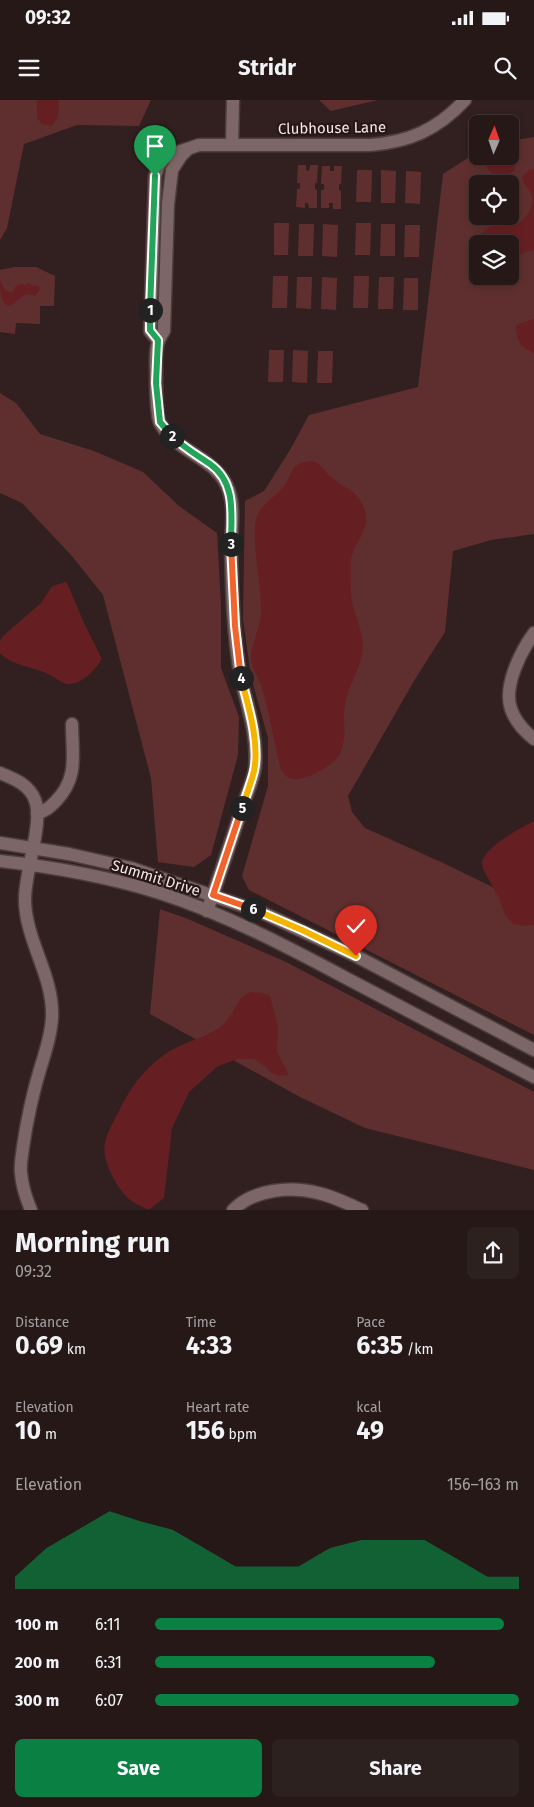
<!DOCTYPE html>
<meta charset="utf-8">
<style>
body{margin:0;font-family:"Fira Sans",sans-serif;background:#2d2120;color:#f1f3f6;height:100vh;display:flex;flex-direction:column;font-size:19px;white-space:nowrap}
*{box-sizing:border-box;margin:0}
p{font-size:16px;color:#a3a0a1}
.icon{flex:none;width:28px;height:28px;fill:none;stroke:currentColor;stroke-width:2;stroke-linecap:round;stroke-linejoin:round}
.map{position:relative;height:1110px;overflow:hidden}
.drawer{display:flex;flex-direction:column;background:#251817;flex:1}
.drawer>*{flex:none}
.needle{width:32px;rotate:2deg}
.fabs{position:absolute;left:469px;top:15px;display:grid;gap:10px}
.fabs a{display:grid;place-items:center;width:50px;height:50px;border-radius:8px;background:#251817;box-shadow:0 2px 8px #0003,0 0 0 1px #423736;font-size:25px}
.pin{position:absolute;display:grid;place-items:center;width:42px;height:42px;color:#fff;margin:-51px -21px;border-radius:50% 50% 50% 0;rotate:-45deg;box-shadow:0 0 5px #0007}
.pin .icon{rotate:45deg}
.km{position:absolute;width:25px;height:25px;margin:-12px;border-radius:50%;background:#222;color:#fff;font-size:14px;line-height:25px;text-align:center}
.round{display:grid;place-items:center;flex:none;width:52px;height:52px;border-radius:8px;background:#2d2120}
.headline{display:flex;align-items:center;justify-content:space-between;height:85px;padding:0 15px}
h1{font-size:28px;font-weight:700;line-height:38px}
.metrics{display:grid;grid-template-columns:repeat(3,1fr);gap:8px;height:85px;padding:5px 15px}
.metrics div{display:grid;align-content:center}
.metrics b{font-size:25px;font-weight:700}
.metrics small{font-size:14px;font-weight:400}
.metrics p{font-size:14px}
.chart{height:140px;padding:10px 15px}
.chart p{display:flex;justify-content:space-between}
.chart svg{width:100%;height:90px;margin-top:5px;fill:#0b8043;opacity:.7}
.cta{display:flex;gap:10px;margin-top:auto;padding:10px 15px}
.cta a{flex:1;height:58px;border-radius:8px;background:#0b8043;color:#fff;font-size:20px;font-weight:700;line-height:58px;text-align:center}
.cta a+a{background:#2d2120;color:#f1f3f6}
ul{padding:0 15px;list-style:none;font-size:16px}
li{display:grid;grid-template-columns:80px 60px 1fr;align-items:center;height:38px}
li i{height:12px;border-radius:6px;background:#0b8043}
.status{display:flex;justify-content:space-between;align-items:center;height:35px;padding:0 25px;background:#251817;direction:ltr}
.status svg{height:14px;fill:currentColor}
header{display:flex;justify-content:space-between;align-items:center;height:65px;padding:0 15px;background:#251817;font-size:22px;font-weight:700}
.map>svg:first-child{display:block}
</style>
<div class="status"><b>09:32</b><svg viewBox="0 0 49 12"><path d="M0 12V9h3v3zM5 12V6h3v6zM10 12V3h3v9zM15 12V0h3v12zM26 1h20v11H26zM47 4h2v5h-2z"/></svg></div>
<header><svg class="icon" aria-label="menu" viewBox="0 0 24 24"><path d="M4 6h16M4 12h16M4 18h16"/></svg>Stridr<svg class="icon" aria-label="search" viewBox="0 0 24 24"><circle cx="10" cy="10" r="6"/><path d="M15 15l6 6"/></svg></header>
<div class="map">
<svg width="534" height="1110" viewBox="0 0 534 1110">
<rect width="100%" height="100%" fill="#31201f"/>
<g fill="#5f2f2f" fill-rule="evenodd">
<polygon points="0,0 151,0 139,26 77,25 24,44 7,128 0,140"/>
<polygon points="319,0 378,0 331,11"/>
<path d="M534,37v397l-43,6 -38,11 -8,81 -31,49 -66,115 4,16 13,16 76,34 93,45v128l-285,-145 -7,-14 26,-90v-48l-17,-61 -8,-58 2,-118 19,-10 26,-41 19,-35 109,-28 25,-213 34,-22 1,4h32v-15zM478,84h32v32h-32zM478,144h32v32h-32z"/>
<polygon points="298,65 306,65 306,70 309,71 310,65 318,65 317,83 315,83 315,89 317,90 317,108 309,108 308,103 305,103 305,108 296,107 297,89 300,89 300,83 297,83"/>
<polygon points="322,66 330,66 330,71 334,71 334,66 342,66 341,84 339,84 339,90 341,91 341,109 333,109 333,103 329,103 329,108 321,108 321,90 324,90 324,84 321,84"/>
<polygon points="357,70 372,70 371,102 356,102"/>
<polygon points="381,70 396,71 395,103 381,103"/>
<polygon points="406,71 421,72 420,104 405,103"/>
<polygon points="274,123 289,123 288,155 274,155"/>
<polygon points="356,123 371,123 370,155 355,155"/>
<polygon points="299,124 314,124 313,156 298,156"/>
<polygon points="323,124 338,125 337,157 322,156"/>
<polygon points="381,124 395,124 395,156 380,156"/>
<polygon points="405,125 420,125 419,157 404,157"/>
<polygon points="14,167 36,167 55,176 54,206 40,206 40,224 16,223 15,234 0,232 0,170"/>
<polygon points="273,176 288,176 287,208 272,208"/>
<polygon points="354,176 369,176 368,208 353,208"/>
<polygon points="297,177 312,177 311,209 296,208"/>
<polygon points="322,177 337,178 336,210 321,209"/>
<polygon points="379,177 394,177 393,209 378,209"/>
<polygon points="404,178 418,178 418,210 403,210"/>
<polygon points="269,250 284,250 283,282 268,282"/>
<polygon points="293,250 308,251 307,283 292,282"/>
<polygon points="318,251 333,251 332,283 317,283"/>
<polygon points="0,293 16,303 40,334 94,351 143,372 179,406 217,433 221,505 221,568 239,617 238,655 211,755 194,767 158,762 151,678 103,495 72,456 22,403 0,393"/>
<polygon points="160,809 188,819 286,862 534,992 534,1070 365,1028 300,997 150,914"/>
</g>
<g fill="#651f23">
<path d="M37,0h22c-1,11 1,19 -8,26l-9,-2 -5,-6z"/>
<path d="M510,52l5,3v15l-8,6 -6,1c-11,-3 -19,-10 -12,-21h21z"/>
<path d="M534,69v81l-9,2 -15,9v-17h-31v-7c7,-13 26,-13 38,-13 10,-6 17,-16 15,-28 -3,-7 -8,-11 -10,-19l7,-7z"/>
<path d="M0,180l5,10 5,2 4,-1 1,-4 5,-3 6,1 3,-2 4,3 4,-1 4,4 -6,7c-14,-7 -16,9 -28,10 -7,-6 -7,-17 -7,-26z"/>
<path d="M534,219v34c-13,-5 -18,-12 -18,-27l7,-4z"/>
<path d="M312,361c10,2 12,10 19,16 15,13 27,12 34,34 6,19 -12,32 -14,50 -1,9 0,18 0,27 -1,20 12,39 12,59 -1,21 -15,38 -18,58 -3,18 3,29 -5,49 -5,11 -36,28 -48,25 -5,-1 -8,-5 -11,-9 -7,-28 -11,-55 -19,-82 -3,-10 -10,-18 -11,-28 -1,-17 10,-31 10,-48 1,-24 -12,-81 -3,-98 6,-11 18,-18 26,-28 11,-15 5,-23 28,-25z"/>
<path d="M66,482l1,1 17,40 18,36c-7,11 -20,25 -33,25 -7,0 -14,-7 -21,-10 -16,-8 -36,-8 -48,-21v-12l3,-5 38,-33 11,-17z"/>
<path d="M534,721v104l-10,1 -11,-2 -8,-9 -6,-17 -16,-29 -1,-7c5,-17 37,-33 52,-41z"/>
<path d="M251,892l12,1 7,3 8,30 -1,26 12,23 -10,1 -9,-4 -4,-5 -12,-8h-16l-20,7 -29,26 -17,36 -8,70 -14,11h-3c-6,-3 -14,-6 -19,-11 -12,-11 -27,-39 -23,-55 2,-11 9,-22 14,-32 12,-24 23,-40 45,-56 16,-12 38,-16 55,-27 14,-9 16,-31 32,-36z"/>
</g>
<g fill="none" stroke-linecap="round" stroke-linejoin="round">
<defs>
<g id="minor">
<polyline points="232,45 233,0"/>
<path d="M188,49l-7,7 -9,14 -4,34 -4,127c-10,14 -8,26 -8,43 0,10 0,41 4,49 16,30 58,34 69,68 6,18 2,38 2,56 1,43 2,89 10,132 7,29 17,58 14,89 -2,14 -10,29 -14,43 -11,33 -22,67 -34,100"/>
<path d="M158,240l-8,-9 5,-155 3,-9 6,-8 8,-5 27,-9h171c39,-3 67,-15 95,-45"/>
<path d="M534,533c-13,18 -31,53 -23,76 4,12 13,22 23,30"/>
<path d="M0,673c14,6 29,11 35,27 9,23 -11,73 -10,101 1,41 29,75 27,117 -1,17 -6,32 -11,48 -8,26 -14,54 -18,81 -1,9 -3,18 -2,26 1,13 5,25 10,37"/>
<path d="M37,713c9,-2 13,-6 19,-12 23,-24 16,-46 16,-77"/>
<polyline points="0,743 69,754 131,768 261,812 356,856 534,950"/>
<path d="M0,761c53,6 109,16 160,32 65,21 126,53 186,85 63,33 125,66 188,99"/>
<path d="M233,1110c21,-21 58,-24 85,-17 15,3 30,11 44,17"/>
</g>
</defs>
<use href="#minor" stroke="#4d3e3e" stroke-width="15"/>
<use href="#minor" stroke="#7d6766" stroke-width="12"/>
</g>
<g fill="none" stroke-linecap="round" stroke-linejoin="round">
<defs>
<polyline id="split-1" points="150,210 155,76"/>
<polyline id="split-2" points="150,210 150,230 158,240 156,283 160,322 172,336"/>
<path id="split-3" d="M172,336c12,12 25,19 38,28 27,19 21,52 21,80"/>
<polyline id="split-4" points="231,444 235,526 241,578"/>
<path id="split-5" d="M241,578c7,27 19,65 13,93 -3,12 -8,25 -12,37"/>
<polyline id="split-6" points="242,708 213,795 253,809"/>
<polyline id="split-7" points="253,809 302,830 356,856"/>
</defs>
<use href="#split-1" stroke="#fff" stroke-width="10"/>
<use href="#split-2" stroke="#fff" stroke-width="10"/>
<use href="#split-3" stroke="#fff" stroke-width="10"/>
<use href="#split-4" stroke="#fff" stroke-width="10"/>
<use href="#split-5" stroke="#fff" stroke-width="10"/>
<use href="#split-6" stroke="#fff" stroke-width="10"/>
<use href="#split-7" stroke="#fff" stroke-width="10"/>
<use href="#split-1" stroke="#22a559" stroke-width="6"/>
<use href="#split-2" stroke="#22a559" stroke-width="6"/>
<use href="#split-3" stroke="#22a559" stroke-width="6"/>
<use href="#split-4" stroke="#f0652b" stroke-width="6"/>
<use href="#split-5" stroke="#f5b400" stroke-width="6"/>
<use href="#split-6" stroke="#f0652b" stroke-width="6"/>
<use href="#split-7" stroke="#f5b400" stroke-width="6"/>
</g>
<g text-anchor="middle" stroke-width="4.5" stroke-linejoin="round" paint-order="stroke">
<g font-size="15" fill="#f3e6e5" stroke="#271616">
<text transform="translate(332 28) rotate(-1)" y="5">Clubhouse Lane</text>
<text transform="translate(156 778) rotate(17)" y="5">Summit Drive</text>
</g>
</g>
</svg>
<div class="fabs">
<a><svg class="needle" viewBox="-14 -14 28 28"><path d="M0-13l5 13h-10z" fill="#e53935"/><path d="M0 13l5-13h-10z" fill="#a3a0a1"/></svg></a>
<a><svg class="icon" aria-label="locate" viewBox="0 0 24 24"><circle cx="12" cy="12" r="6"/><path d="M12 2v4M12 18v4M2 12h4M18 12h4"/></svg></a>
<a><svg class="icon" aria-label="layers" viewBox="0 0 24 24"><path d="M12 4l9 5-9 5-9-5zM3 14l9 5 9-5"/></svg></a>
</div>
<div class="pin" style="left:155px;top:76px;background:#1e9e55"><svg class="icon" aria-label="arrive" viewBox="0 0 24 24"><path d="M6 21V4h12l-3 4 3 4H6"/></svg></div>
<div class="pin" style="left:356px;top:856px;background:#d93025"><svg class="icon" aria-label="check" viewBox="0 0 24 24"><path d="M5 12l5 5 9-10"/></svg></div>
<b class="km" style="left:150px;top:210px">1</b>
<b class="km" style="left:172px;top:336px">2</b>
<b class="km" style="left:231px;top:444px">3</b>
<b class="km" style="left:241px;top:578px">4</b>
<b class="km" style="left:242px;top:708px">5</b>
<b class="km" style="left:253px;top:809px">6</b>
</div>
<section class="drawer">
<div class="headline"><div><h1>Morning run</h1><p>09:32</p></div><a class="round"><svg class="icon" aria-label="share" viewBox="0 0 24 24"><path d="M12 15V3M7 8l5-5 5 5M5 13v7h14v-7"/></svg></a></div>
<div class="metrics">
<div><p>Distance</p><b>0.69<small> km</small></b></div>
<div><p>Time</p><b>4:33</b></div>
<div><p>Pace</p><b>6:35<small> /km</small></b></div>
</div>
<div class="metrics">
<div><p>Elevation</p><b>10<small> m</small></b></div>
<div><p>Heart rate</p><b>156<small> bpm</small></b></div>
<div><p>kcal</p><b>49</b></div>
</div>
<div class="chart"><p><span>Elevation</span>156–163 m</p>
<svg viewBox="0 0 160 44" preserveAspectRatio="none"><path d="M0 44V38L10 24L20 15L30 6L40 11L50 15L60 24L70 33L80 33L90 33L100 24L110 20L120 20L130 20L140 29L150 38L160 38V44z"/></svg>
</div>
<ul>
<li><b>100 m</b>6:11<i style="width:96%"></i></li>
<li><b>200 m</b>6:31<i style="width:77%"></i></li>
<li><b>300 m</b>6:07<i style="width:100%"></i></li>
</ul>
<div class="cta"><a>Save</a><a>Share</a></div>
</section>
